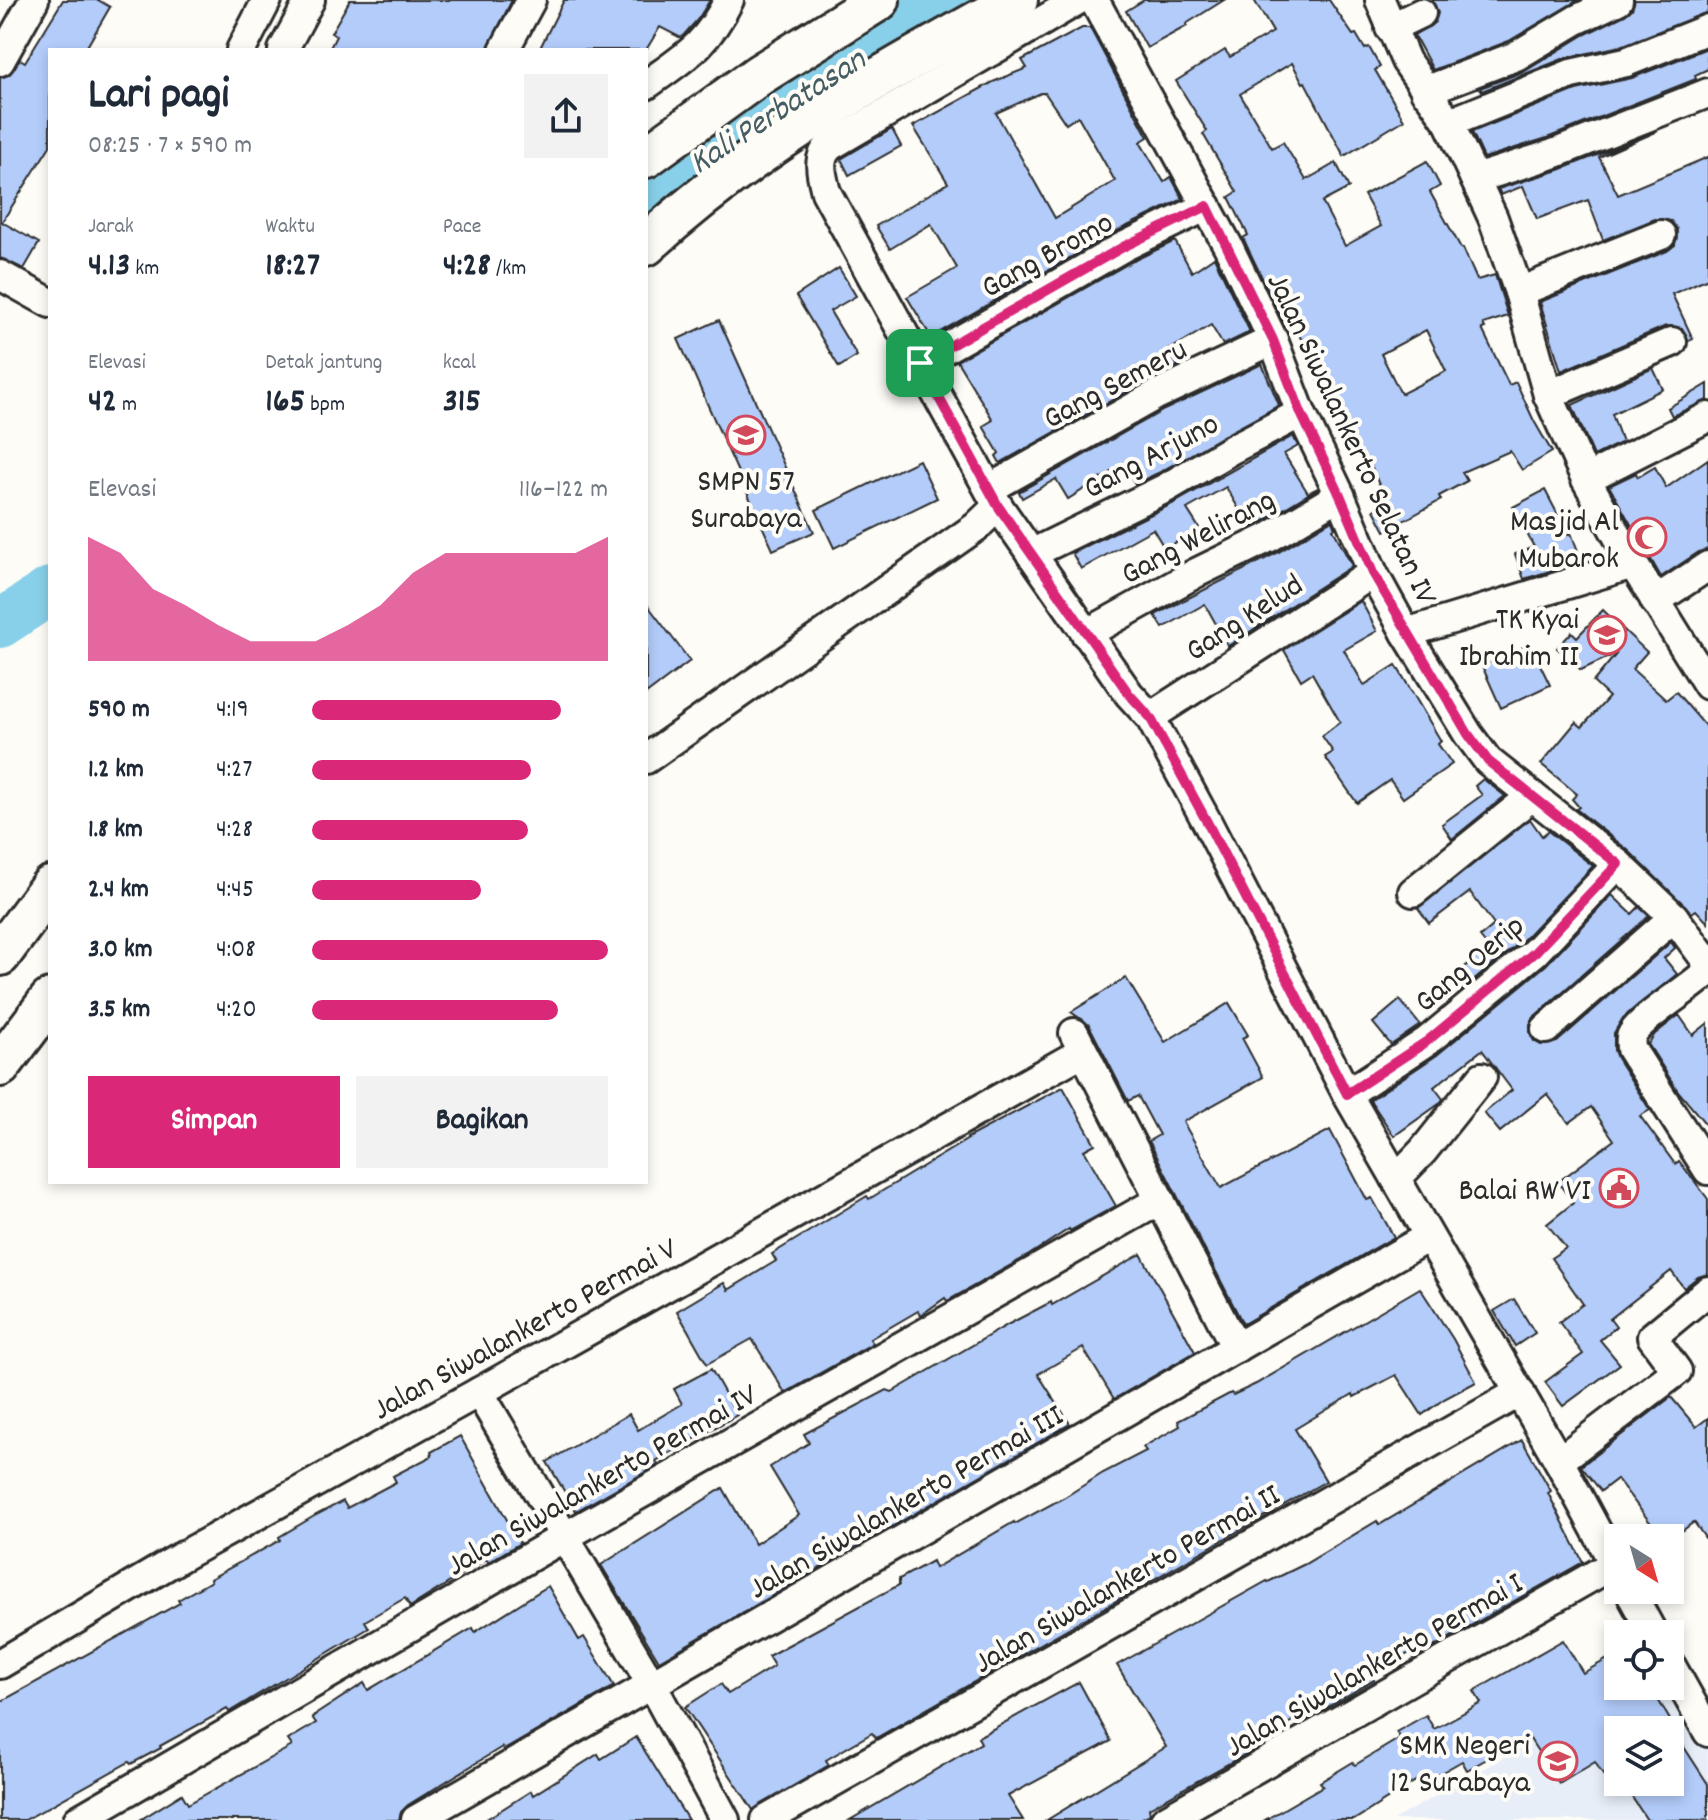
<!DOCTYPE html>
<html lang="id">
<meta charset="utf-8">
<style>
body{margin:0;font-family:Dekko,sans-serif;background:#f2f2f3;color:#1f2937;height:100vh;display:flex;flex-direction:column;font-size:30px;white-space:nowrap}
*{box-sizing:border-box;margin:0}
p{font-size:26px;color:#747a83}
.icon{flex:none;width:44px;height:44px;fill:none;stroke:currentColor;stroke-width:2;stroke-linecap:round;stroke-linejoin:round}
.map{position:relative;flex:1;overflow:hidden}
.drawer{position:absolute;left:48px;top:48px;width:600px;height:1136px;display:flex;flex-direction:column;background:#fff;border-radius:0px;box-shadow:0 4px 12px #0003}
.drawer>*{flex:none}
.needle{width:52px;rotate:143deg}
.controls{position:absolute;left:1604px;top:1524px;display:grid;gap:16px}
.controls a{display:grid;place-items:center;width:80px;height:80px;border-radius:0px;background:#fff;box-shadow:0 4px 12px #0003;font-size:40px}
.pin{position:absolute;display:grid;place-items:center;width:68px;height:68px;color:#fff;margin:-34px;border-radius:16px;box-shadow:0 4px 12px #0006}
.round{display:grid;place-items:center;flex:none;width:84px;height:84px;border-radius:0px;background:#f2f2f3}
.summary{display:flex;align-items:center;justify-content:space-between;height:136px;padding:0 40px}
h1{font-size:44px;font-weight:800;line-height:60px}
.metrics{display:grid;grid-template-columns:repeat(3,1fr);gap:12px;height:136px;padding:8px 40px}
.metrics div{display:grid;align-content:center}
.metrics b{font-size:34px;font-weight:800}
.metrics small{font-size:22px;font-weight:400}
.metrics p{font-size:22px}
.chart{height:224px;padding:16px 40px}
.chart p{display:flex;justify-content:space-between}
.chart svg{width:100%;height:144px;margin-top:8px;fill:#db2777;opacity:.7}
.action{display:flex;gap:16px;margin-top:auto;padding:16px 40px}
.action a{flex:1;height:92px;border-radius:0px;background:#db2777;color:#fff;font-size:32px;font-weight:800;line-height:92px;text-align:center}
.action a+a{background:#f2f2f3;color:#1f2937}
ul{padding:0 40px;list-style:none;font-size:26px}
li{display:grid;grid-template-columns:128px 96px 1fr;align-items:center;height:60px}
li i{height:20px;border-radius:10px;background:#db2777}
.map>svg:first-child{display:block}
</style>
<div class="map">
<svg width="1708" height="1820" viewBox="0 0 1708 1820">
<rect width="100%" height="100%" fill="#fdfcf7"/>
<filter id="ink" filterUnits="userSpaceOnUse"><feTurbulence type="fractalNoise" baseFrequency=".0125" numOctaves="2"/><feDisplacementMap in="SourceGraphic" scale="16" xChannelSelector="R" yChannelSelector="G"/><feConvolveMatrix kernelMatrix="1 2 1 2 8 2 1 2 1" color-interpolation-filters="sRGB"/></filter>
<g filter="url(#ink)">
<path fill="#e7eef8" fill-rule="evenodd" d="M1631,1686h39l38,53v81h-315zM1618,1730h52v52h-52z"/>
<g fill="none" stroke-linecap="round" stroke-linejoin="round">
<g stroke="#88d0e9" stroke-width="48">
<polyline points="646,191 763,113 946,0"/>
<polyline points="0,624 50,591"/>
</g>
</g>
<g fill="#b3ccfa" stroke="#2b2b2b" stroke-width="2" fill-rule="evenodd">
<polygon points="63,0 98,0 110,7 85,50 50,50 50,146 2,222 39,243 24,269 0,258 0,78 9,75 20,59 25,62"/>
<polygon points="350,0 512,0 487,50 329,50 336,36 331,33"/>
<polygon points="564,0 710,0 698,19 681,38 660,27 646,50 539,50"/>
<polygon points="1144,0 1224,0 1186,24 1187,26 1147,48 1126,11"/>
<path d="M1254,0h75l24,35 3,-1 9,15 4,-2 11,20 -5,3 29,50 -60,36 -39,-74 -2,1 -11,-20 -52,31 32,54 11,-6 23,38 30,-17 13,25 -27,14 23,44 36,-20 -17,-31 63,-34 13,25 -10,6 31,56h2l14,32 18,-5 13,41 -25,8 2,4 -3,1 27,56 7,-3 18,39 18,31 -30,18 -12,-19 -48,21 5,9 -28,15 2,4 -56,31 -11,-21 13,-7 -17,-39 -6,3 -42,-85 -3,1 -10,-21 4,-2 -23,-41 -6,4 -41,-85 5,-3 -19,-38 8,-5 -34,-58 4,-3 -31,-50 49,-31 5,7 43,-25zM1426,330l20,41 -45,23 -20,-40z"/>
<polygon points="1432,0 1578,0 1509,41 1433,70 1414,35 1435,22 1438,13"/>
<polygon points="1635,0 1708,0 1708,12 1621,46 1565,58 1482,91 1480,88 1525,71 1584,35 1625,15 1632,9"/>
<path d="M1082,28h8l58,109 -8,5 24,40 7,-5 12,22 -68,33 -184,105 -24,-40 50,-29 -26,-44 -41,25 -14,-23 72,-43 -35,-57 80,-44 34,-14 -5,-8zM1041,93h4l21,31 12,-8 37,65 -60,37 -59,-105z"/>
<polygon points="1707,48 1708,69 1695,75 1696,79 1547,138 1484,158 1472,132 1576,90 1632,78"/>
<polygon points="892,129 901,146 849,175 841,159"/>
<polygon points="1658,131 1599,157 1618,195 1708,157 1708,278 1672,294 1693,339 1689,341 1682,328 1666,326 1561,371 1540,302 1667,251 1675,245 1677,229 1671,221 1655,219 1603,240 1588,200 1537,219 1523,186 1501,195 1498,189 1559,170"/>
<polygon points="1175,241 1192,272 1214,257 1250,332 1223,345 1211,325 1169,350 1178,366 1148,380 1000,463 996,456 999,453 983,426 993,420 957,361 1131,262"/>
<polygon points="839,268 856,296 830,311 857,356 839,367 796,296"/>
<polygon points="719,320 814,532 773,550 678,339"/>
<polygon points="1262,364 1279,405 1158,473 1135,484 1123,465 1068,499 1056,479 1022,498 1019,492 1164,410"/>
<polygon points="1653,368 1663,389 1612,414 1622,442 1594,456 1572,405"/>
<polygon points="1708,384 1708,400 1672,416 1668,408"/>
<polygon points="1293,436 1298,446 1284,454 1308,493 1318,488 1262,522 1250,528 1226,487 1187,509 1199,528 1165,549 1153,529 1081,569 1072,553 1174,503"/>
<polygon points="1708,459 1708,549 1699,552 1661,577 1609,486 1636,473 1638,477 1655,467 1666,488"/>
<polygon points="919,460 937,498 834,548 816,510"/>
<polygon points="1545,490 1568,534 1571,533 1582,561 1524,579 1515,554 1534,547 1513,507"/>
<polygon points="1332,520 1335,528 1333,529 1352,566 1228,646 1205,604 1163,628 1155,615 1279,552"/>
<polygon points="1361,601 1377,631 1344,650 1364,685 1396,665 1441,741 1438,744 1452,764 1403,798 1390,780 1357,803 1325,757 1333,752 1322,736 1340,722 1312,673 1301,680 1284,650"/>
<polygon points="646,603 690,661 646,694"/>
<polygon points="1603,610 1647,652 1632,669 1666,700 1676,692 1708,729 1708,923 1696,910 1692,913 1629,851 1576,809 1579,807 1572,799 1577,794 1541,764 1576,722 1582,727 1609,697 1593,682 1617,653 1581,670 1557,648 1572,632 1577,637"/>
<polygon points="1530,644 1550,685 1501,708 1482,666"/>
<polygon points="1483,779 1505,796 1452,839 1442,824 1482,795 1475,786"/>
<polygon points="1530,819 1542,836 1548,831 1593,866 1523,940 1461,991 1451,979 1488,947 1480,937 1494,925 1470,892 1429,923 1418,908"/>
<polygon points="1612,895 1632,914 1639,907 1649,916 1535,1016 1530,1024 1530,1033 1534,1041 1541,1045 1557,1042 1671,942 1675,948 1664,958 1677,974 1623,1018 1614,1033 1614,1050 1617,1058 1650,1110 1640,1116 1675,1164 1679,1161 1708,1199 1708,1274 1698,1277 1684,1288 1671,1271 1610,1319 1616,1327 1600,1340 1620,1364 1563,1406 1545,1382 1583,1354 1559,1322 1583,1304 1551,1258 1566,1248 1547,1224 1573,1203 1558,1182 1614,1140 1591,1107 1569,1123 1547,1094 1500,1132 1484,1113 1512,1090 1482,1050 1434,1087 1443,1099 1439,1104 1394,1136 1370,1100 1437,1055 1546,965"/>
<polygon points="1126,978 1165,1042 1229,1003 1248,1035 1242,1038 1263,1077 1183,1122 1221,1188 1330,1130 1367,1200 1372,1198 1394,1237 1243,1324 1149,1141 1159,1135 1138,1096 1128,1101 1089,1025 1071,1012"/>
<polygon points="1400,1000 1420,1025 1391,1045 1373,1023"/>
<polygon points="1679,1015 1693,1035 1708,1023 1708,1127 1678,1091 1648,1044 1655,1034"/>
<polygon points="1063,1087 1095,1144 1084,1150 1116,1206 1070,1231 1069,1229 1029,1255 947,1301 945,1298 921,1315 918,1311 870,1339 873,1343 785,1393 752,1339 707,1364 677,1311 724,1283 728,1290 776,1261 772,1254 867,1196 869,1199 968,1139 967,1138"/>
<polygon points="1141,1254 1195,1352 1114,1399 1083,1348 1038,1374 1070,1424 659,1661 601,1565 723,1488 755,1544 799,1515 770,1467 809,1443 804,1434 887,1390 892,1392 1009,1324 1051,1302 1052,1305"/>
<polygon points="1420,1288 1453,1339 1476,1382 1444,1399 1422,1415 1396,1375 1354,1397 1353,1394 1295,1429 1326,1481 876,1738 872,1733 826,1760 829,1765 753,1810 685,1707 721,1684 728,1694 774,1666 768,1656 899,1585 899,1579 932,1561 935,1568 1014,1522 1015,1524 1065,1497 1103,1473 1146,1451 1143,1447 1180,1426 1178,1421 1231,1393 1233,1395 1256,1384"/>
<polygon points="1514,1299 1535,1333 1515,1346 1494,1311"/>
<polygon points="711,1369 737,1415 656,1461 658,1465 576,1511 547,1462 629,1414 638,1430 682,1404 674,1389"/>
<polygon points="1671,1397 1696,1427 1708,1418 1708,1542 1694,1522 1670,1540 1662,1538 1617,1479 1601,1491 1581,1466"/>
<polygon points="460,1436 520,1543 488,1562 487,1559 410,1607 405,1598 365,1621 369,1628 229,1712 227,1709 160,1746 161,1748 131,1764 129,1762 25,1820 0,1820 0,1702 180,1603 178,1600 211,1581 210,1579 280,1540 279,1537 316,1515 343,1501 347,1508 396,1482 393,1476 432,1456 431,1452"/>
<polygon points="1522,1440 1551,1491 1548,1493 1583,1562 1414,1658 1411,1652 1372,1676 1374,1680 1307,1719 1304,1714 1265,1738 1267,1742 1149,1808 1150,1814 1139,1820 1047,1820 1166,1747 1117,1665 1267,1581 1268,1582 1305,1564 1377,1521 1379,1525"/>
<polygon points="548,1586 579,1640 584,1637 614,1686 504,1750 502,1747 408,1805 401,1812 399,1820 140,1820 182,1794 188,1804 292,1746 288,1740 316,1723 312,1717 364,1683 368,1690 473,1628 475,1632"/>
<polygon points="1563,1640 1583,1673 1618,1653 1618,1686 1650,1686 1676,1730 1673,1730 1708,1784 1708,1820 1647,1820 1622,1782 1670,1782 1670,1730 1618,1730 1618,1766 1603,1775 1595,1762 1559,1784 1528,1736 1467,1770 1462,1761 1425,1782 1422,1777 1354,1820 1265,1820 1323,1786 1320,1782 1353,1762 1355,1765 1400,1738 1396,1732 1426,1715 1434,1729 1481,1703 1474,1691"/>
<polygon points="1079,1682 1111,1741 1008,1796 1023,1820 850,1820 981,1743 978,1737"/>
<polygon points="636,1737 688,1820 485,1820 531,1791 533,1795 598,1754 601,1759"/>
</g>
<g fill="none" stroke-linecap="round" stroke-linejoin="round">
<defs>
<g id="minor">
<polyline points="1094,0 1228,246 1273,340 1301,413 1340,495 1373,573 1406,633 1468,734 1488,761 1618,864 1674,917 1708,963"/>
<polyline points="1380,0 1406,61 1449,123 1493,218 1519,292 1548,395 1586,479 1633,564 1708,685"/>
<polyline points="1390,28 1421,13"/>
<polyline points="241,50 267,0"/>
<polyline points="283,50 310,0"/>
<polyline points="504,50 531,0"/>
<polyline points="0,61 34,0"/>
<path d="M646,85c40,-29 60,-39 83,-85"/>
<polyline points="1425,91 1516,56 1576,20 1618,0"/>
<polyline points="1449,123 1571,74 1626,62 1708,29"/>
<polyline points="1475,179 1553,154 1708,93"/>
<polyline points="0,275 50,303"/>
<polyline points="1519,292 1661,235"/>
<polyline points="920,363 1123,247 1207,206"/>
<polyline points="1548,395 1672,342"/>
<polyline points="1586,479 1708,417"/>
<polyline points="989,489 1156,395 1273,340"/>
<polyline points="998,506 1129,694 1150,717 1207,822 1347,1094 1559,1461 1618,1571"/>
<polyline points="1031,554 1166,488 1232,449 1301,413"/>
<polyline points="1655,601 1708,566"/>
<polyline points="1406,633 1633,564"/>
<polyline points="1086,634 1196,573 1270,537 1340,495"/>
<polyline points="1150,717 1373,573"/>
<path d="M646,759l330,-232 22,-21 -172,-314c-4,-16 -10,-34 4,-46l248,-146"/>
<polyline points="1413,892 1532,796"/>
<path d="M1708,971c-16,17 -71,48 -77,66 -1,2 0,9 0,12l77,121"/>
<polyline points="1546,1029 1674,917"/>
<polyline points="1074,1033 1236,1348"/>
<polyline points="1347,1094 1426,1042 1535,952 1618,864"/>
<polyline points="1396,1179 1423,1151 1482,1077"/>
<polyline points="479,1392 652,1685 725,1820"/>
<polyline points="1559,1461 1677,1371 1652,1337 1708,1291"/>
<polyline points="1629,1590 1653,1634"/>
<polyline points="0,1664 181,1557 479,1392 1082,1052"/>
<polyline points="1670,1664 1708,1732"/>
<polyline points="78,1820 566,1536 1160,1200"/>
<polyline points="416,1820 1428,1237"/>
<polyline points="766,1820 1520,1392"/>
<polyline points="1165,1820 1614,1564"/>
</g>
<g id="highway">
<polyline points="646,157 759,75 879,0"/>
<path d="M646,245c110,-101 241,-174 371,-245"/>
<polyline points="0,955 50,887"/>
<polyline points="0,1066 50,1000"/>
</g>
</defs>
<use href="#minor" stroke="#2b2b2b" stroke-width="34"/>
<use href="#highway" stroke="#2b2b2b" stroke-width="46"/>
<use href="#minor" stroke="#fdfcf7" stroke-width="28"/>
<use href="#highway" stroke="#fdfcf7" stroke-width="40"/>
</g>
</g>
<g fill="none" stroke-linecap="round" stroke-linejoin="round" filter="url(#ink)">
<defs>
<polygon id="route" points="1207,206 1273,340 1301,413 1340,495 1373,573 1468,734 1488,761 1618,864 1535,952 1426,1042 1347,1094 1207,822 1150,717 1129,694 998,506 920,363 1123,247"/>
</defs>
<use href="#route" stroke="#fff" stroke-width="16"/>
<use href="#route" stroke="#db2777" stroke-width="10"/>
</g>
<defs>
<symbol id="school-ring" viewBox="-11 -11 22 22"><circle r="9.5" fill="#fdfcf7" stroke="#d1495b" stroke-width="1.5"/><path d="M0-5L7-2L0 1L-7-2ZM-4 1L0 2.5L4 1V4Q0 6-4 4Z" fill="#d1495b"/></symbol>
<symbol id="mosque-ring" viewBox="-11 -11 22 22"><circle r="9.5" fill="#fdfcf7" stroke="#d1495b" stroke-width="1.5"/><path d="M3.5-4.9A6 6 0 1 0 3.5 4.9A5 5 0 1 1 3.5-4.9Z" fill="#d1495b"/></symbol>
<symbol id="civic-ring" viewBox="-11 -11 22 22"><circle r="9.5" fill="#fdfcf7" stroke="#d1495b" stroke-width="1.5"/><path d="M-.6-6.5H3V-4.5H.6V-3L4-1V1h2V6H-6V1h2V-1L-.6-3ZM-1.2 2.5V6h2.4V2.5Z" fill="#d1495b"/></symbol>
</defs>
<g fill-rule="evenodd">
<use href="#school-ring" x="724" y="413" width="44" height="44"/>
<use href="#mosque-ring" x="1625" y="515" width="44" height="44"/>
<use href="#school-ring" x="1585" y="613" width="44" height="44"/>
<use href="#civic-ring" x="1597" y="1166" width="44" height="44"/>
<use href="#school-ring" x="1536" y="1739" width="44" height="44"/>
</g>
<g text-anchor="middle" stroke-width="8" stroke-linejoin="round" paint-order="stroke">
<g font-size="32" fill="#2b2b2b" stroke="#fdfcf7">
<text transform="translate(1046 253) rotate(-29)" y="11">Gang Bromo</text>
<text transform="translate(1114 382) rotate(-28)" y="11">Gang Semeru</text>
<text transform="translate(1354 438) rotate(65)" y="11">Jalan Siwalankerto Selatan IV</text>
<text transform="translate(1150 454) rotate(-28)" y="11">Gang Arjuno</text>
<text transform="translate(1197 535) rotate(-28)" y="11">Gang Welirang</text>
<text transform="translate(1243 616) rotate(-33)" y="11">Gang Kelud</text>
<text transform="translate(1468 962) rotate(-40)" y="11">Gang Oerip</text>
<text transform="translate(524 1327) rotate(-29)" y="11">Jalan Siwalankerto Permai V</text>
<text transform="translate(601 1478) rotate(-30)" y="11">Jalan Siwalankerto Permai IV</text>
<text transform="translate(905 1500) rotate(-30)" y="11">Jalan Siwalankerto Permai III</text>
<text transform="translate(1126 1577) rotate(-30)" y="11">Jalan Siwalankerto Permai II</text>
<text transform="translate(1373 1663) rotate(-30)" y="11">Jalan Siwalankerto Permai I</text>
</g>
<g font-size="32" fill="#2b2b2b" stroke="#fdfcf7" text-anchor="end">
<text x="746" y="490" text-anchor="middle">SMPN 57<tspan x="746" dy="37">Surabaya</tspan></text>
<text x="1619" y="530">Masjid Al<tspan x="1619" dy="37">Mubarok</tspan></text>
<text x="1579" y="628">TK Kyai<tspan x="1579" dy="37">Ibrahim II</tspan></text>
<text x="1591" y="1199">Balai RW VI</text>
<text x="1530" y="1754">SMK Negeri<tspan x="1530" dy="37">12 Surabaya</tspan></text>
</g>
<g font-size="34" font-style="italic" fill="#475d64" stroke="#fdfcf7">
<text transform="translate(776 109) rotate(-33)" y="12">Kali Perbatasan</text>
</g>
</g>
</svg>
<div class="controls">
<a><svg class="needle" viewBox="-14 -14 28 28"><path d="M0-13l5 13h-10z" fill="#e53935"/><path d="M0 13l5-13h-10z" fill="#747a83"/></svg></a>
<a><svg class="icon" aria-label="locate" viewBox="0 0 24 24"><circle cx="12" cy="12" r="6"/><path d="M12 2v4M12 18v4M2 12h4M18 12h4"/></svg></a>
<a><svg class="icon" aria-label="layers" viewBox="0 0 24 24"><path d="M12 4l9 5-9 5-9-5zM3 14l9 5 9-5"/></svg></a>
</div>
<div class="pin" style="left:920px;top:363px;background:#1e9e55"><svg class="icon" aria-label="arrive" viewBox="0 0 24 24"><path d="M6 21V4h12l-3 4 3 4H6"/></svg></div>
<section class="drawer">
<div class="summary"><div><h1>Lari pagi</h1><p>08:25 · 7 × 590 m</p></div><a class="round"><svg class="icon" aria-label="share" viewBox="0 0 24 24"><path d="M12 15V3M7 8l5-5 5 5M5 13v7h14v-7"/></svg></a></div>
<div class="metrics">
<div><p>Jarak</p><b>4.13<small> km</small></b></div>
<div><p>Waktu</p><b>18:27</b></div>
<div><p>Pace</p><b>4:28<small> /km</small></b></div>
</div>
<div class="metrics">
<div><p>Elevasi</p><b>42<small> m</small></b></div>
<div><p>Detak jantung</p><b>165<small> bpm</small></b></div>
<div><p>kcal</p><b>315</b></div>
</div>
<div class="chart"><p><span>Elevasi</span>116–122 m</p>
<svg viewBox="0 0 160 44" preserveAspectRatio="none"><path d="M0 44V6L10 11L20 22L30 27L40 33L50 38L60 38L70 38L80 33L90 27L100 17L110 11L120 11L130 11L140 11L150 11L160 6V44z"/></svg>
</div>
<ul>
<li><b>590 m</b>4:19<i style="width:84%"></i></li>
<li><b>1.2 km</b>4:27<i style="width:74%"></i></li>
<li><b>1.8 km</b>4:28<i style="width:73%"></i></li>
<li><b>2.4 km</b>4:45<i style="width:57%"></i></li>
<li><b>3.0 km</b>4:08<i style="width:100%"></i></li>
<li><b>3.5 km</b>4:20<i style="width:83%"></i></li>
</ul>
<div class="action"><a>Simpan</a><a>Bagikan</a></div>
</section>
</div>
